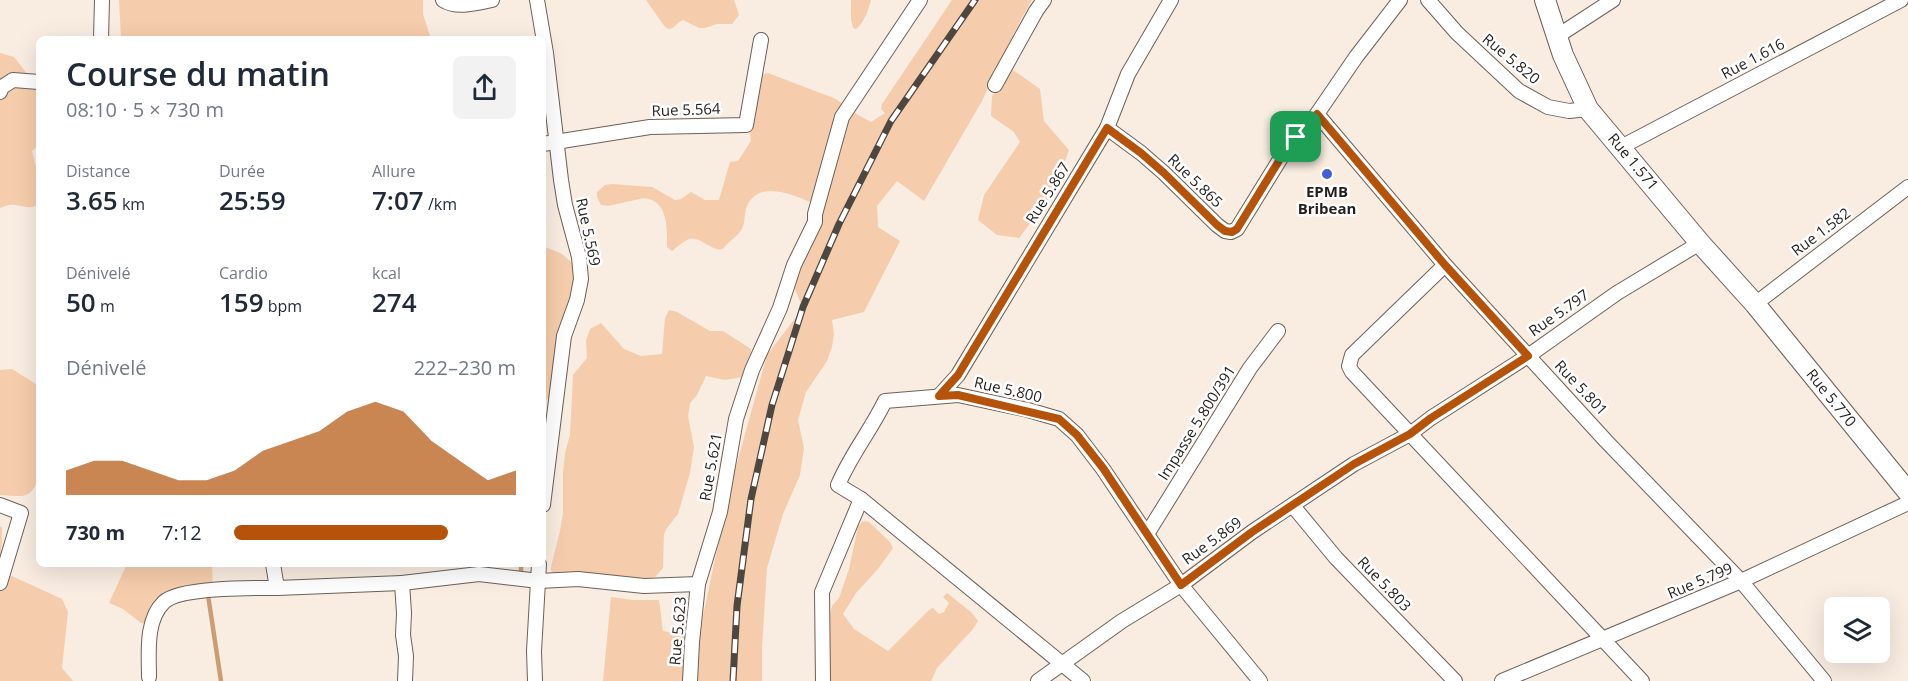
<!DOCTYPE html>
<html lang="fr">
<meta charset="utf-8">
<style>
body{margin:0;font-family:"Open Sans",sans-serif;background:#f2f2f3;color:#1f2937;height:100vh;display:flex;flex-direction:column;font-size:22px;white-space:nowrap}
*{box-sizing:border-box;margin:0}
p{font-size:20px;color:#747a83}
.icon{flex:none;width:33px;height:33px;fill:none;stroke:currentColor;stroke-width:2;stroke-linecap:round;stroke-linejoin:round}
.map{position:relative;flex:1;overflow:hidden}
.drawer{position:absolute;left:36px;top:36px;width:510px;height:531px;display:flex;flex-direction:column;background:#fff;border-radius:9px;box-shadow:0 6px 24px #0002}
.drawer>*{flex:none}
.tools{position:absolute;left:1824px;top:597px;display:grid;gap:12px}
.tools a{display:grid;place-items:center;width:66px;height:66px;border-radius:9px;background:#fff;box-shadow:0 6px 24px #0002;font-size:30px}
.pin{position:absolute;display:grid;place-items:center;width:51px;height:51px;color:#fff;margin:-26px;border-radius:12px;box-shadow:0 3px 9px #0006}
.round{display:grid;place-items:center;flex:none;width:63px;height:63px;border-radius:9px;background:#f2f2f3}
.headline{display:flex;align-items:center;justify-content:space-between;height:102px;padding:0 30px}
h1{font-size:33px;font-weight:600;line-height:45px}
.stats{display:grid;grid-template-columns:repeat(3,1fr);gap:9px;height:102px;padding:6px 30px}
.stats div{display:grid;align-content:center}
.stats b{font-size:26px;font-weight:600}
.stats small{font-size:16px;font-weight:400}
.stats p{font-size:16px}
.chart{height:168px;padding:12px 30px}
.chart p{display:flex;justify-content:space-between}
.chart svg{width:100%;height:108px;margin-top:6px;fill:#b45309;opacity:.7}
ul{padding:0 30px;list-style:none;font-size:20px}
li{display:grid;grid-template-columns:96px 72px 1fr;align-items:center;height:45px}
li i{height:15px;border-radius:8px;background:#b45309}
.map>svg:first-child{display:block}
</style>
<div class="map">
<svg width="1908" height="681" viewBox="0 0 1908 681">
<rect width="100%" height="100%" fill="#f9ece1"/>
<g fill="#f6cdac">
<polygon points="119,0 423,0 423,14 431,39 121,39"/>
<path d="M646,0h88l5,15 -7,9h-15l-12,4h-6l-16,-8c-8,3 -10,13 -18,7z"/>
<path d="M851,0h20c-3,10 -6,22 -15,29l-3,-1 -2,-9z"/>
<path d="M952,0h80l-11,19 -39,82 -58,100 -27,-20 -20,25 1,21 22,14 -36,71 -32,8 2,14 -2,13 -5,14 -21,31 -8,28 6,28 -4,27 -17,39 -16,54 -5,80v33h-159l8,-84 22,3h26l4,31 23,4h13l31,-147 37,-133 36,-47 -10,-23 23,-49 2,-31c-19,-7 -54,-26 -69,-3 -6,9 -3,19 -7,27 -2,5 -15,14 -19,20 -13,3 -21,-13 -34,-10 -5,2 -12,8 -17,12l-5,-4c0,-18 2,-46 -23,-49l-36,8 -7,-1 -4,-8v-5l8,-7 7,-1 40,3 23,13 6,-1 10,-7 14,8h14l11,-38 8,-1 13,-20 -2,-17 11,-49 8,-2 68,26 17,13 18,10 14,-9 -4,-4 1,-5z"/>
<path d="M0,53l14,4 25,32v57l-7,5 7,28v25c-8,6 -15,2 -24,1 -5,-1 -10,1 -15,3z"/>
<polygon points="1013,70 1040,89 1044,121 1069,150 1054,192 1019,238 997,235 978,220 984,195 1020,142 1014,132 991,116 992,96"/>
<polygon points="543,246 562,254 576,266 574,296 559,327 553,390 546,401 543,400"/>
<polygon points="669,310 677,312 710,331 723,331 751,349 751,354 742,377 725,380 706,376 697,395 690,403 688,416 694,447 690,473 678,514 667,528 664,534 663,568 655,577 644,579 560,577 551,571 551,567 560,531 563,513 563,473 565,453 570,435 573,375 587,358 586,341 590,329 601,323 624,349 641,356 662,354 665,318"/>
<path d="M12,369l27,17v91c-8,24 -17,19 -39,18v-125z"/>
<polygon points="865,521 869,522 890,542 893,548 878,569 856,593 843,614 854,629 888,651 929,610 933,608 939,614 944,612 949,603 943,597 947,593 971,612 978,621 973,629 937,668 931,681 830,681 830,614 832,606 839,598 849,569 858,527 862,522"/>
<polygon points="0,526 2,528 1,571 62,599 68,612 62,668 73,681 0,681"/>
<polygon points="127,564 212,564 213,588 170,604 149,623 141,623 123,609 109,603"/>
</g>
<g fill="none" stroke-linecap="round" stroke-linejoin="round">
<g stroke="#cd9c72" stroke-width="4.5">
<polyline points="521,576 521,564"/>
<polyline points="208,595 221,681"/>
</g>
<defs>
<g id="minor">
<path d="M443,0c14,9 34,3 49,0"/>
<polyline points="537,0 546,53 561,180 565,205 579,257 581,279 577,300 564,336 543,505"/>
<polyline points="1428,0 1457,33 1519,91 1548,107 1569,111 1588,109"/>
<polyline points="1556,37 1613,0"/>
<polyline points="101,39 102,0"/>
<polyline points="995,85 1036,11 1044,0"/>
<polyline points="0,92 2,87 13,80 39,82"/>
<polyline points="1317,114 1445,265 1606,441 1741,581 1824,681"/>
<polyline points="1107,128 1141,153 1164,173 1217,225 1225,231 1231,232 1237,229 1282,156 1317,114 1356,57 1400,0"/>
<polyline points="543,144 650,127 746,125 761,40"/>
<polyline points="1621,147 1901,0"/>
<polyline points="1445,265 1352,355 1349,366 1352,372 1642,681"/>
<polyline points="1755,304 1908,187"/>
<polyline points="939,396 958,375 1107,128 1128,74 1171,0"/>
<polyline points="0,505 21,513 0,583"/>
<polyline points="1293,506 1336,558 1455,681"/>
<polyline points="1147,534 1250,368 1278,331"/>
<polyline points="273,564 277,588 402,583"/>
<path d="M149,677c0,-23 -4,-57 15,-75 16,-15 89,-14 113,-14"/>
<polyline points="405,681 406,656 403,635 404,613 402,583 479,574 539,581 578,579 644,586 698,584 720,512 736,419 752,370 780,308 794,265 815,222 815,214 842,117 920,0"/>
<polyline points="535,681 534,651 539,564"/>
<polyline points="690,681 692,642 698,584"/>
<polyline points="823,681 822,592 861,499"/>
<polyline points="1038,681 1122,621 1181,585 1252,532 1354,464 1410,434 1431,418 1528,356 1617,293 1700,243"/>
<path d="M1083,681l-222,-182 -23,-14c12,-29 33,-55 47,-84l73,-6 70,15 31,9 18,16 26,34 78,116 79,96"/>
<polyline points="1502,681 1741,581 1908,503"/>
</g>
<polyline id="secondary" points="1545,0 1563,55 1588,109 1700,243 1755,304 1908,492"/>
</defs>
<use href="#minor" stroke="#6c6158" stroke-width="16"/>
<use href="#secondary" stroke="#6c6158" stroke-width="22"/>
<use href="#minor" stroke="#fff" stroke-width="14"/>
<use href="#secondary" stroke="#fff" stroke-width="20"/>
<defs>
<polyline id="rail" points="733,681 737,606 751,499 772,405 803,307 839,224 891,121 975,0"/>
</defs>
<use href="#rail" stroke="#4d4742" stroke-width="7"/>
<use href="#rail" stroke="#fff" stroke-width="4.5" stroke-dasharray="14" stroke-linecap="butt"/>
</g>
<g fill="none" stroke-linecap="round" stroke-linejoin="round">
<defs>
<polygon id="route" points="1317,114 1445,265 1528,356 1431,418 1410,434 1354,464 1252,532 1181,585 1103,468 1077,435 1059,419 958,395 939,396 958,375 1107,128 1141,153 1164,173 1217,225 1225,231 1232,232 1237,229 1282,156"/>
</defs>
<use href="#route" stroke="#fff" stroke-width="12"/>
<use href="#route" stroke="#b45309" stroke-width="8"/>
</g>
<circle fill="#475ed2" stroke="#fff" stroke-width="2" cx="1327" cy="174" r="6"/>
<g text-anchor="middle" stroke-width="5" stroke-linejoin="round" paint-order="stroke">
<g font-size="15" fill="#241f1c" stroke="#fff">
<text transform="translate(1511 59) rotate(40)" y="5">Rue 5.820</text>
<text transform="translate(1753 59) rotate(-28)" y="5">Rue 1.616</text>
<text transform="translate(686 110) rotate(-2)" y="5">Rue 5.564</text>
<text transform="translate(1633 162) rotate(50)" y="5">Rue 1.571</text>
<text transform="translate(1195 181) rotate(44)" y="5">Rue 5.865</text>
<text transform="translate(1048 193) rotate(-58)" y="5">Rue 5.867</text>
<text transform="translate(588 232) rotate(78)" y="5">Rue 5.569</text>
<text transform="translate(1821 232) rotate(-37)" y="5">Rue 1.582</text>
<text transform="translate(1559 313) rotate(-35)" y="5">Rue 5.797</text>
<text transform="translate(1581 388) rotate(47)" y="5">Rue 5.801</text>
<text transform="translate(1008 390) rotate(13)" y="5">Rue 5.800</text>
<text transform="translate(1831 398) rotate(51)" y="5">Rue 5.770</text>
<text transform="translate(1197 423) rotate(-58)" y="5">Impasse 5.800/391</text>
<text transform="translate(711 467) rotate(-80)" y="5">Rue 5.621</text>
<text transform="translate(1212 541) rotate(-36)" y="5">Rue 5.869</text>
<text transform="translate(1700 581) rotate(-23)" y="5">Rue 5.799</text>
<text transform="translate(1384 584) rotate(46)" y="5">Rue 5.803</text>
<text transform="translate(678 631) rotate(-85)" y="5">Rue 5.623</text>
</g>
<g font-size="15" font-weight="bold" fill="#241f1c" stroke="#fff">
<text x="1327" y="197">EPMB<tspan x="1327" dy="17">Bribean</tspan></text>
</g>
</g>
</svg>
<div class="tools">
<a><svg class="icon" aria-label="layers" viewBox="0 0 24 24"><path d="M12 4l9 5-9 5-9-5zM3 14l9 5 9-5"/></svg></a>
</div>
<div class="pin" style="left:1296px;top:137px;background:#1e9e55"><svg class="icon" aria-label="arrive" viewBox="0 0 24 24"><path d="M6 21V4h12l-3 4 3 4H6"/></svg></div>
<section class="drawer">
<div class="headline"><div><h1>Course du matin</h1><p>08:10 · 5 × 730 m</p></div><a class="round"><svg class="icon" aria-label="share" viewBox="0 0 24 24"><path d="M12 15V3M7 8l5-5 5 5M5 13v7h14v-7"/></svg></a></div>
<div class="stats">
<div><p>Distance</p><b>3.65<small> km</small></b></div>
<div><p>Durée</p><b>25:59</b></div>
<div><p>Allure</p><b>7:07<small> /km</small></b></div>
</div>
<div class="stats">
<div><p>Dénivelé</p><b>50<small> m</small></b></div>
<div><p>Cardio</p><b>159<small> bpm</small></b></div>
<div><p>kcal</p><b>274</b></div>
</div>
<div class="chart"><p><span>Dénivelé</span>222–230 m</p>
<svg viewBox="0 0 160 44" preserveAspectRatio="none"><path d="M0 44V34L10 30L20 30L30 34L40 38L50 38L60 34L70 26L80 22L90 18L100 10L110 6L120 10L130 22L140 30L150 38L160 34V44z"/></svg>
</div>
<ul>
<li><b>730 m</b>7:12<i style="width:76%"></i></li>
</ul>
</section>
</div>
